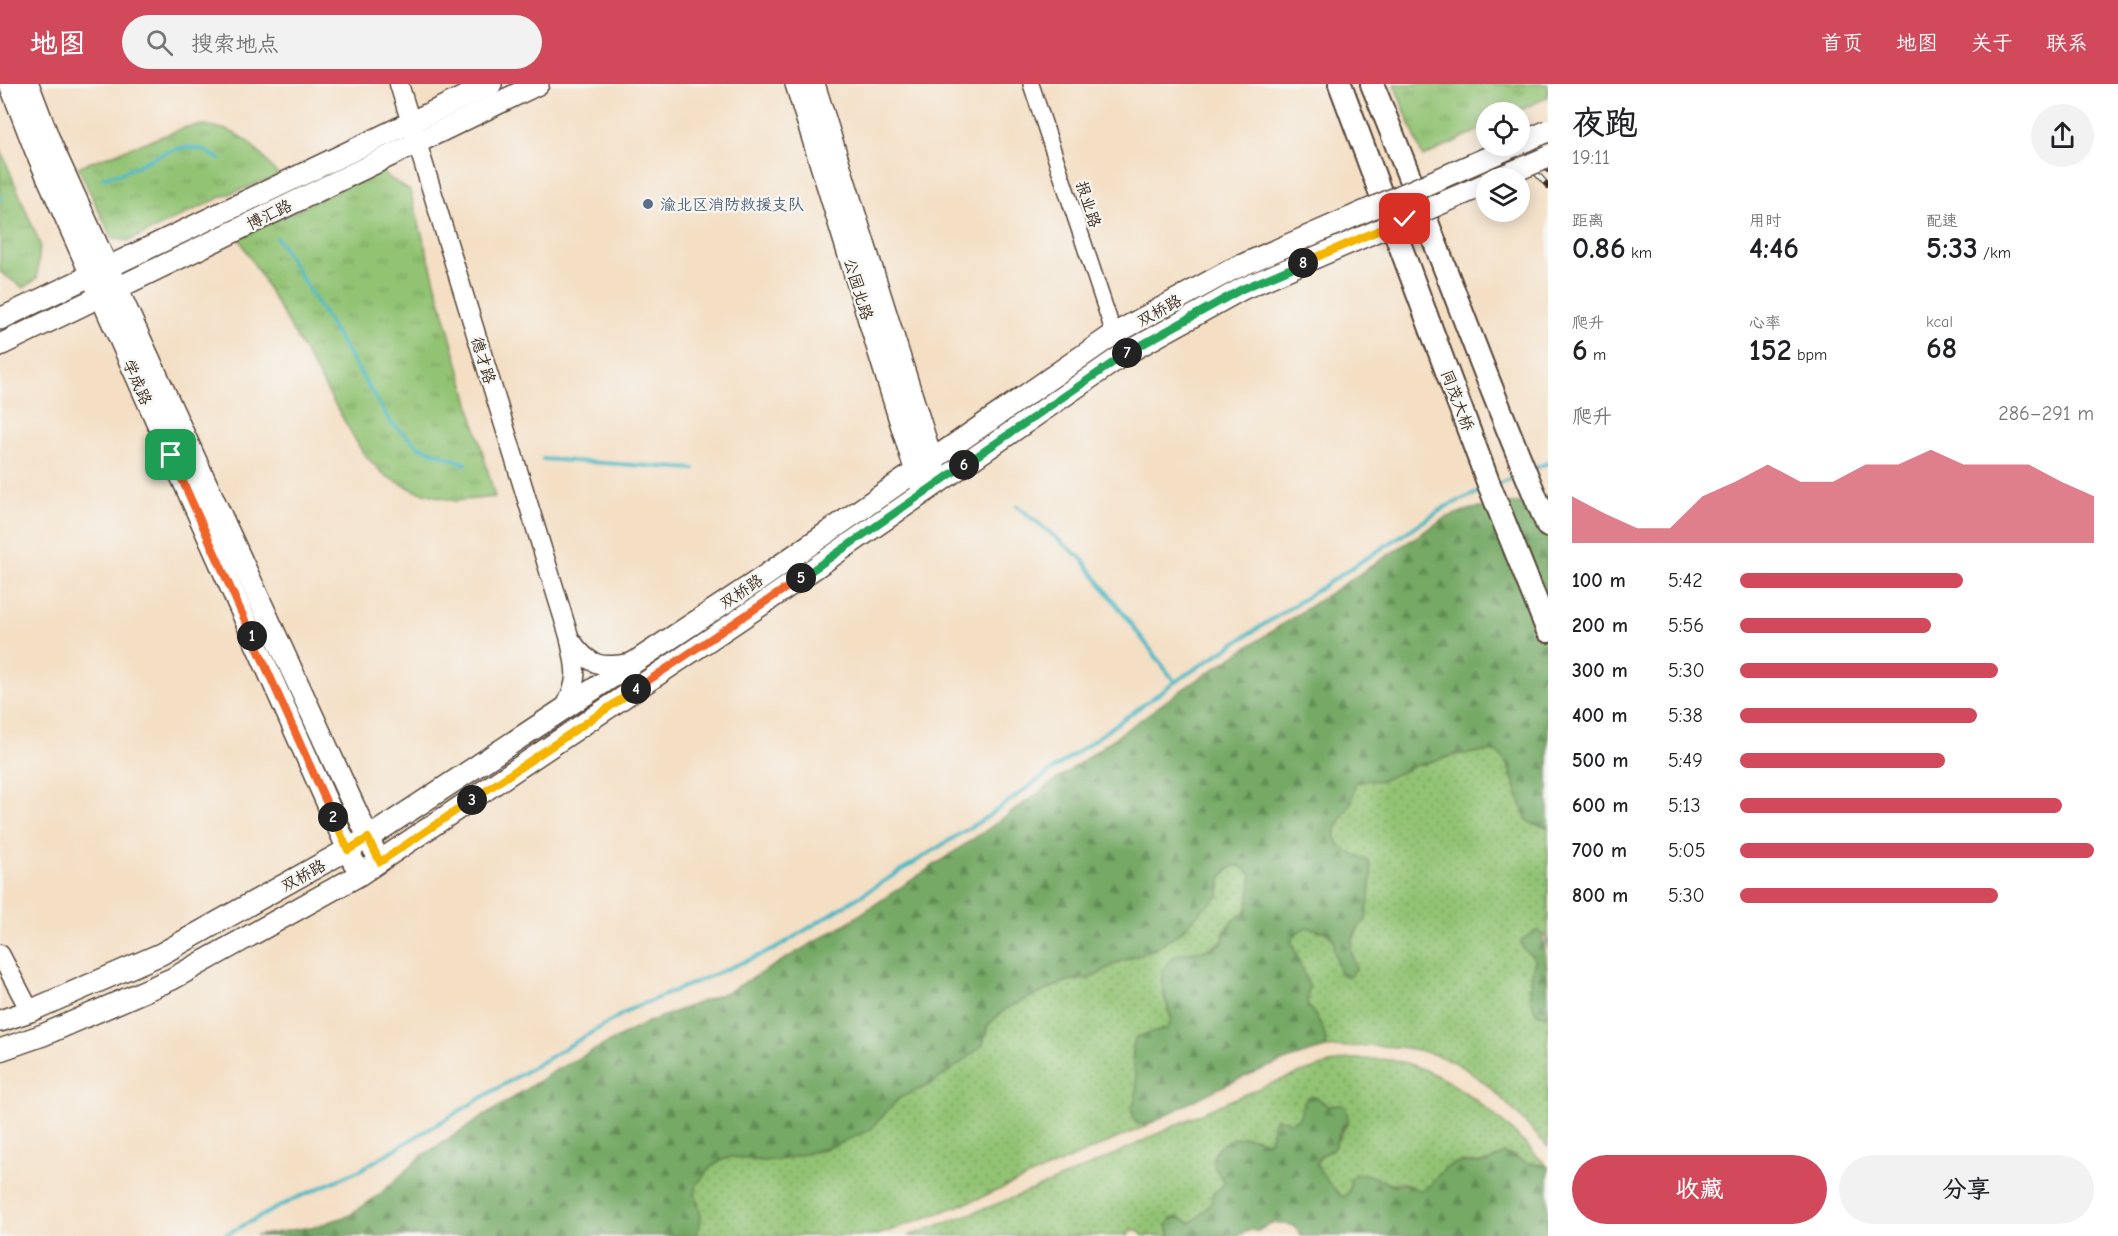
<!DOCTYPE html>
<html lang="zh">
<meta charset="utf-8">
<style>
body{margin:0;font-family:"Comic Neue","LXGW WenKai TC",sans-serif;background:#f2f2f2;color:#202124;height:100vh;display:flex;flex-direction:column;font-size:22px;white-space:nowrap}
*{box-sizing:border-box;margin:0}
p{font-size:20px;color:#757577}
.icon{flex:none;width:33px;height:33px;fill:none;stroke:currentColor;stroke-width:2;stroke-linecap:round;stroke-linejoin:round}
.map{position:relative;flex:1;overflow:hidden}
.panel{display:flex;flex-direction:column;background:#fff;width:570px}
.panel>*{flex:none}
.fabs{position:absolute;left:1476px;top:18px;display:grid;gap:12px}
.fabs a{display:grid;place-items:center;width:54px;height:54px;border-radius:50%;background:#fff;box-shadow:0 3px 15px #0003;font-size:30px}
.pin{position:absolute;display:grid;place-items:center;width:51px;height:51px;color:#fff;margin:-26px;border-radius:12px;box-shadow:0 3px 9px #0006}
.km{position:absolute;width:30px;height:30px;margin:-15px;border-radius:50%;background:#222;color:#fff;font-size:16px;line-height:30px;text-align:center}
.round{display:grid;place-items:center;flex:none;width:63px;height:63px;border-radius:32px;background:#f2f2f2}
.head{display:flex;align-items:center;justify-content:space-between;height:102px;padding:0 24px}
h1{font-size:33px;font-weight:700;line-height:45px}
.stats{display:grid;grid-template-columns:repeat(3,1fr);gap:9px;height:102px;padding:6px 24px}
.stats div{display:grid;align-content:center}
.stats b{font-size:30px;font-weight:700}
.stats small{font-size:16px;font-weight:400}
.stats p{font-size:16px}
.chart{height:168px;padding:12px 24px}
.chart p{display:flex;justify-content:space-between}
.chart svg{width:100%;height:108px;margin-top:6px;fill:#d1495b;opacity:.7}
.cta{display:flex;gap:12px;margin-top:auto;padding:12px 24px}
.cta a{flex:1;height:69px;border-radius:36px;background:#d1495b;color:#fff;font-size:24px;font-weight:700;line-height:69px;text-align:center}
.cta a+a{background:#f2f2f2;color:#202124}
ul{padding:0 24px;list-style:none;font-size:20px}
li{display:grid;grid-template-columns:96px 72px 1fr;align-items:center;height:45px}
li i{height:15px;border-radius:8px;background:#d1495b}
header{display:flex;align-items:center;gap:36px;box-sizing:border-box;height:84px;padding:0 30px;background:#d1495b;color:#fff}
header strong{font-size:28px}
nav{display:flex;gap:33px;margin-inline-start:auto;font-size:21px}
.search{width:420px;height:54px;background:#f2f2f2;display:flex;align-items:center;gap:15px;box-sizing:border-box;padding:0 21px;border-radius:33px;color:#757577;font-size:22px}
main{display:flex;flex:1;min-height:0}
.map>svg:first-child{display:block}
</style>
<header>
<strong>地图</strong>
<div class="search"><svg class="icon" aria-label="search" viewBox="0 0 24 24"><circle cx="10" cy="10" r="6"/><path d="M15 15l6 6"/></svg>搜索地点</div>
<nav><a>首页</a><a>地图</a><a>关于</a><a>联系</a></nav>
</header>
<main>
<div class="map">
<svg width="1548" height="1152" viewBox="0 0 1548 1152">
<defs>
<pattern id="grass-dots" width="8" height="8" patternUnits="userSpaceOnUse" patternTransform="scale(1.5)"><rect width="8" height="8" fill="#92c373"/><path d="M2 2h.1M6 6h.1" fill="none" stroke="#789f5e" stroke-width="1.8" stroke-linecap="round"/></pattern>
<pattern id="forest-firs" width="22" height="20" patternUnits="userSpaceOnUse" patternTransform="scale(1.5)"><rect width="22" height="20" fill="#75a965"/><path d="M5 1l3.5 6h-7zM16 11l3.5 6h-7z" fill="#618a53"/></pattern>
<pattern id="park-tufts" width="24" height="20" patternUnits="userSpaceOnUse" patternTransform="scale(1.5)"><rect width="24" height="20" fill="#92c373"/><path d="M3 7l-1-3M5 7V3M7 7l1-3M15 17l-1-3M17 17v-4M19 17l1-3" fill="none" stroke="#789f5e"/></pattern>
</defs>
<rect width="100%" height="100%" fill="#f6f6f2"/>
<filter id="ink" filterUnits="userSpaceOnUse"><feTurbulence type="fractalNoise" baseFrequency=".0167" numOctaves="2"/><feDisplacementMap in="SourceGraphic" scale="12" xChannelSelector="R" yChannelSelector="G"/><feConvolveMatrix kernelMatrix="1 2 1 2 8 2 1 2 1" color-interpolation-filters="sRGB"/></filter>
<filter id="wash" filterUnits="userSpaceOnUse"><feTurbulence type="fractalNoise" baseFrequency=".008" numOctaves="4" result="noise"/><feDisplacementMap in="SourceGraphic" scale="24" xChannelSelector="R" yChannelSelector="G"/><feGaussianBlur stdDeviation="1.35" result="paint"/><feColorMatrix in="noise" values="0 0 0 0 0 0 0 0 0 0 0 0 0 0 0 0 0 1.4 0 .05"/><feComposite in="paint" operator="in"/></filter>
<g filter="url(#wash)">
<rect width="100%" height="100%" fill="#f4dfc5"/>
<g fill="url(#grass-dots)" stroke="#667648" stroke-width="1.5">
<path d="M1485,667l12,1 10,11 19,55 5,5 17,4v121l-3,-13 -22,14 10,7 2,5c-5,15 -9,39 3,53l10,1v132c-29,-30 -64,-74 -104,-89 -37,-15 -78,-13 -118,-10 1,-19 -9,-29 -19,-44l2,-18 -18,-45 6,-8 9,-6 20,5 8,8v10l6,24 16,-5 -6,-23 9,-19 12,-45 -2,-21c-9,-4 -19,-7 -26,-13 -17,-14 -1,-29 6,-42 4,-7 5,-15 6,-23l12,-3 13,1 35,-15 40,-11z"/>
<path d="M1238,781l8,4 6,7 -5,35 -23,20 -1,10 -22,12 -12,-1 -27,21 2,24 8,24 -5,8 -22,6 -8,43 1,11 -3,33 11,4 -166,72 -105,38h-180l5,-10 1,-11 -6,-21 2,-10 14,-17 11,-7 9,-3 30,4 57,-10 18,-6 35,-16 28,-31 32,-14 52,-40 5,-19 19,-17 60,-27 20,-2 10,-4 17,-11 40,-15 28,-18 21,-22 16,-13c1,-16 2,-25 19,-31z"/>
<path d="M1348,975c21,0 44,-1 64,6 55,19 96,61 135,101l-23,-4 -13,-7 -14,1c-12,13 -29,3 -44,8 -14,5 -18,24 -33,26 -6,0 -9,-3 -13,-6 -11,-5 -15,5 -31,-6l-25,8 -2,6 -6,5c-9,-5 -21,-23 -27,-33 4,-10 15,-14 21,-23 4,-5 4,-9 8,-14l-11,-22 -6,1 -7,-6 -19,11 -3,7 -7,4 -9,-1 -10,11 -1,8 -9,2 -8,-4 -38,33 8,13 -11,9c-4,23 -26,31 -46,39l2,4h-27l-5,-6h-7l-3,6h-220c61,-21 121,-43 179,-69 86,-39 169,-85 261,-108z"/>
</g>
<g fill="url(#forest-firs)" stroke="#586a42" stroke-width="1.5">
<path d="M1548,415v174l-7,4 7,19v131l-17,-4 -5,-5c-9,-18 -13,-62 -34,-67l-37,4 -40,11 -35,15 -13,-1 -12,3c-1,8 -2,16 -6,23 -7,13 -23,28 -6,42 7,6 17,9 26,13l3,14 -6,45c-18,16 -17,28 -10,49l-7,8 -9,-3 -6,-24v-10l-8,-8 -20,-5 -9,6 -6,8 18,45 -2,18c10,15 20,25 19,44 -64,17 -122,46 -180,78l-11,-4 -4,-13c15,-28 -6,-45 5,-72l31,-8 5,-8c-4,-20 -20,-45 -1,-62 5,-3 7,-5 13,-6 19,-4 20,1 39,-11 2,-18 10,-22 24,-31l5,-35 -6,-7 -9,-4c-16,6 -17,15 -18,31l-16,13 -21,22 -28,18 -40,15 -17,11 -10,4 -20,2 -60,27 -19,17 -5,19 -11,11 -41,29 -32,14 -28,31 -35,16 -50,14 -25,2 -10,-3 -20,-1 -9,3 -11,7 -14,17 -2,10 6,21 -1,11 -5,10h-440l62,-10 33,-11 30,-21 43,-39 133,-85 92,-48 84,-32 118,-69 138,-92 192,-138 265,-173 26,-9z"/>
<path d="M1540,847c8,12 8,65 8,84l-10,-1c-12,-14 -7,-38 -3,-53l-2,-5 -10,-7 -2,-9 13,-8z"/>
<path d="M1308,1013h7l13,9 15,-1 4,7 2,10 -9,10 -6,16 -15,9 -3,7c5,9 18,28 27,33 7,-5 8,-9 7,-18l6,-5 13,1 22,10 15,-1c25,18 27,-12 45,-19 11,-5 22,0 33,-2 8,-1 13,-7 20,-10l20,9 24,5v69h-55l-3,-2 -7,2h-181l-9,-11 -21,-2 -14,8 -8,-1 -13,6h-67l-3,-11 4,-6 7,-2 13,6c11,-10 20,-15 23,-30l11,-9c-3,-8 -10,-13 -12,-20 -1,-5 0,-9 3,-13 7,-10 21,-15 33,-14 9,1 13,6 22,3l2,-17 4,-5 14,4 8,-4 5,-16z"/>
</g>
<g fill="url(#park-tufts)" stroke="#667648" stroke-width="1.5">
<polygon points="1394,0 1548,0 1548,13 1516,28 1486,28 1486,43 1423,73"/>
<path d="M205,41c41,6 49,22 74,51l-58,21 -92,44 -17,-3 -34,-71 109,-40z"/>
<polygon points="0,64 40,160 37,194 24,204 0,188"/>
<polygon points="378,87 410,107 495,413 455,417 416,407 385,392 363,369 239,154"/>
</g>
<g fill="none" stroke-linecap="round" stroke-linejoin="round">
<g stroke="#49b7c2" stroke-width="4">
<path d="M103,93c34,-2 65,-39 100,-27 6,2 11,7 17,9"/>
<polyline points="0,113 1,114"/>
<polyline points="277,154 391,339 420,363 466,380"/>
<polyline points="543,375 694,385"/>
<polyline points="1532,385 1548,379"/>
<polyline points="1496,401 1517,392"/>
<polyline points="1017,422 1082,475 1175,598"/>
<polyline points="223,1152 292,1116 360,1086 631,925 775,865 987,733 1175,598 1447,422 1484,406"/>
</g>
</g>
</g>
<g filter="url(#ink)">
<g fill="none" stroke-linecap="round" stroke-linejoin="round">
<defs>
<polyline id="minor" points="1031,0 1114,250"/>
<g id="tertiary">
<path d="M399,0l170,552c6,31 12,41 -4,71"/>
<path d="M571,556c19,28 32,28 63,22"/>
<polyline points="0,870 30,927"/>
</g>
<g id="secondary">
<polyline points="10,0 35,65 354,779"/>
<polyline points="28,0 50,58 374,766"/>
<polyline points="796,0 919,398"/>
<polyline points="814,0 936,389"/>
<polyline points="0,235 491,0"/>
<polyline points="0,261 538,0"/>
<polyline points="0,937 30,927 161,870 368,754 756,498 1114,250 1231,186"/>
<polyline points="0,966 43,951 172,895 359,791 767,517 1123,271 1242,205"/>
</g>
<g id="primary">
<polyline points="1340,0 1488,398 1548,547"/>
<path d="M1372,0c61,147 113,297 176,442"/>
</g>
</defs>
<use href="#minor" stroke="#574537" stroke-width="18"/>
<use href="#tertiary" stroke="#574537" stroke-width="21"/>
<use href="#secondary" stroke="#574537" stroke-width="24"/>
<use href="#primary" stroke="#574537" stroke-width="26"/>
<use href="#minor" stroke="#fff" stroke-width="15"/>
<use href="#tertiary" stroke="#fff" stroke-width="18"/>
<use href="#secondary" stroke="#fff" stroke-width="21"/>
<use href="#primary" stroke="#fff" stroke-width="22"/>
<defs>
<g id="rail">
<polyline points="1544,81 1548,86"/>
<polyline points="1537,90 1548,102"/>
</g>
</defs>
<use href="#rail" stroke="#3b2a1e" stroke-width="6"/>
<use href="#rail" stroke="#f6f6f2" stroke-width="4" stroke-dasharray="11" stroke-linecap="butt"/>
<defs>
<g id="secondary-bridge">
<polyline points="1520,59 1548,47"/>
<polyline points="1498,94 1548,73"/>
<polyline points="1231,186 1514,62"/>
<polyline points="1242,205 1486,100"/>
</g>
</defs>
<use href="#secondary-bridge" stroke="#574537" stroke-width="24" stroke-linecap="butt"/>
<use href="#secondary-bridge" stroke="#fff" stroke-width="21"/>
</g>
</g>
<g fill="none" stroke-linecap="round" stroke-linejoin="round" filter="url(#ink)">
<defs>
<polyline id="split-1" points="171,371 252,552"/>
<polyline id="split-2" points="252,552 333,733"/>
<polyline id="split-3" points="333,733 348,766 368,754 380,778 472,716"/>
<polyline id="split-4" points="472,716 636,605"/>
<polyline id="split-5" points="636,605 801,494"/>
<polyline id="split-6" points="801,494 964,381"/>
<polyline id="split-7" points="964,381 1127,269"/>
<polyline id="split-8" points="1127,269 1242,205 1303,179"/>
<polyline id="split-9" points="1303,179 1405,135"/>
</defs>
<use href="#split-1" stroke="#fff" stroke-width="12"/>
<use href="#split-2" stroke="#fff" stroke-width="12"/>
<use href="#split-3" stroke="#fff" stroke-width="12"/>
<use href="#split-4" stroke="#fff" stroke-width="12"/>
<use href="#split-5" stroke="#fff" stroke-width="12"/>
<use href="#split-6" stroke="#fff" stroke-width="12"/>
<use href="#split-7" stroke="#fff" stroke-width="12"/>
<use href="#split-8" stroke="#fff" stroke-width="12"/>
<use href="#split-9" stroke="#fff" stroke-width="12"/>
<use href="#split-1" stroke="#f0652b" stroke-width="8"/>
<use href="#split-2" stroke="#f0652b" stroke-width="8"/>
<use href="#split-3" stroke="#f5b400" stroke-width="8"/>
<use href="#split-4" stroke="#f5b400" stroke-width="8"/>
<use href="#split-5" stroke="#f0652b" stroke-width="8"/>
<use href="#split-6" stroke="#22a559" stroke-width="8"/>
<use href="#split-7" stroke="#22a559" stroke-width="8"/>
<use href="#split-8" stroke="#22a559" stroke-width="8"/>
<use href="#split-9" stroke="#f5b400" stroke-width="8"/>
</g>
<circle fill="#5c6f8a" stroke="#f6f6f2" stroke-width="2" cx="648" cy="120" r="6"/>
<g text-anchor="middle" stroke-width="4.5" stroke-linejoin="round" paint-order="stroke">
<g font-size="16" fill="#4e5e75" stroke="#f6f6f2" text-anchor="start">
<text x="660" y="126">渝北区消防救援支队</text>
</g>
<g font-size="16" fill="#3b2a1e" stroke="#f6f6f2">
<text transform="translate(1089 120) rotate(72)" y="6">报业路</text>
<text transform="translate(269 130) rotate(-26)" y="6">博汇路</text>
<text transform="translate(859 205) rotate(73)" y="6">公园北路</text>
<text transform="translate(1159 226) rotate(-29)" y="6">双桥路</text>
<text transform="translate(484 276) rotate(73)" y="6">德才路</text>
<text transform="translate(138 298) rotate(66)" y="6">学成路</text>
<text transform="translate(1458 316) rotate(69)" y="6">同茂大桥</text>
<text transform="translate(741 507) rotate(-34)" y="6">双桥路</text>
<text transform="translate(303 791) rotate(-29)" y="6">双桥路</text>
</g>
</g>
</svg>
<div class="fabs">
<a><svg class="icon" aria-label="locate" viewBox="0 0 24 24"><circle cx="12" cy="12" r="6"/><path d="M12 2v4M12 18v4M2 12h4M18 12h4"/></svg></a>
<a><svg class="icon" aria-label="layers" viewBox="0 0 24 24"><path d="M12 4l9 5-9 5-9-5zM3 14l9 5 9-5"/></svg></a>
</div>
<div class="pin" style="left:171px;top:371px;background:#1e9e55"><svg class="icon" aria-label="arrive" viewBox="0 0 24 24"><path d="M6 21V4h12l-3 4 3 4H6"/></svg></div>
<div class="pin" style="left:1405px;top:135px;background:#d93025"><svg class="icon" aria-label="check" viewBox="0 0 24 24"><path d="M5 12l5 5 9-10"/></svg></div>
<b class="km" style="left:252px;top:552px">1</b>
<b class="km" style="left:333px;top:733px">2</b>
<b class="km" style="left:472px;top:716px">3</b>
<b class="km" style="left:636px;top:605px">4</b>
<b class="km" style="left:801px;top:494px">5</b>
<b class="km" style="left:964px;top:381px">6</b>
<b class="km" style="left:1127px;top:269px">7</b>
<b class="km" style="left:1303px;top:179px">8</b>
</div>
<section class="panel">
<div class="head"><div><h1>夜跑</h1><p>19:11</p></div><a class="round"><svg class="icon" aria-label="share" viewBox="0 0 24 24"><path d="M12 15V3M7 8l5-5 5 5M5 13v7h14v-7"/></svg></a></div>
<div class="stats">
<div><p>距离</p><b>0.86<small> km</small></b></div>
<div><p>用时</p><b>4:46</b></div>
<div><p>配速</p><b>5:33<small> /km</small></b></div>
</div>
<div class="stats">
<div><p>爬升</p><b>6<small> m</small></b></div>
<div><p>心率</p><b>152<small> bpm</small></b></div>
<div><p>kcal</p><b>68</b></div>
</div>
<div class="chart"><p><span>爬升</span>286–291 m</p>
<svg viewBox="0 0 160 44" preserveAspectRatio="none"><path d="M0 44V25L10 32L20 38L30 38L40 25L50 19L60 12L70 19L80 19L90 12L100 12L110 6L120 12L130 12L140 12L150 19L160 25V44z"/></svg>
</div>
<ul>
<li><b>100 m</b>5:42<i style="width:63%"></i></li>
<li><b>200 m</b>5:56<i style="width:54%"></i></li>
<li><b>300 m</b>5:30<i style="width:73%"></i></li>
<li><b>400 m</b>5:38<i style="width:67%"></i></li>
<li><b>500 m</b>5:49<i style="width:58%"></i></li>
<li><b>600 m</b>5:13<i style="width:91%"></i></li>
<li><b>700 m</b>5:05<i style="width:100%"></i></li>
<li><b>800 m</b>5:30<i style="width:73%"></i></li>
</ul>
<div class="cta"><a>收藏</a><a>分享</a></div>
</section>
</main>
